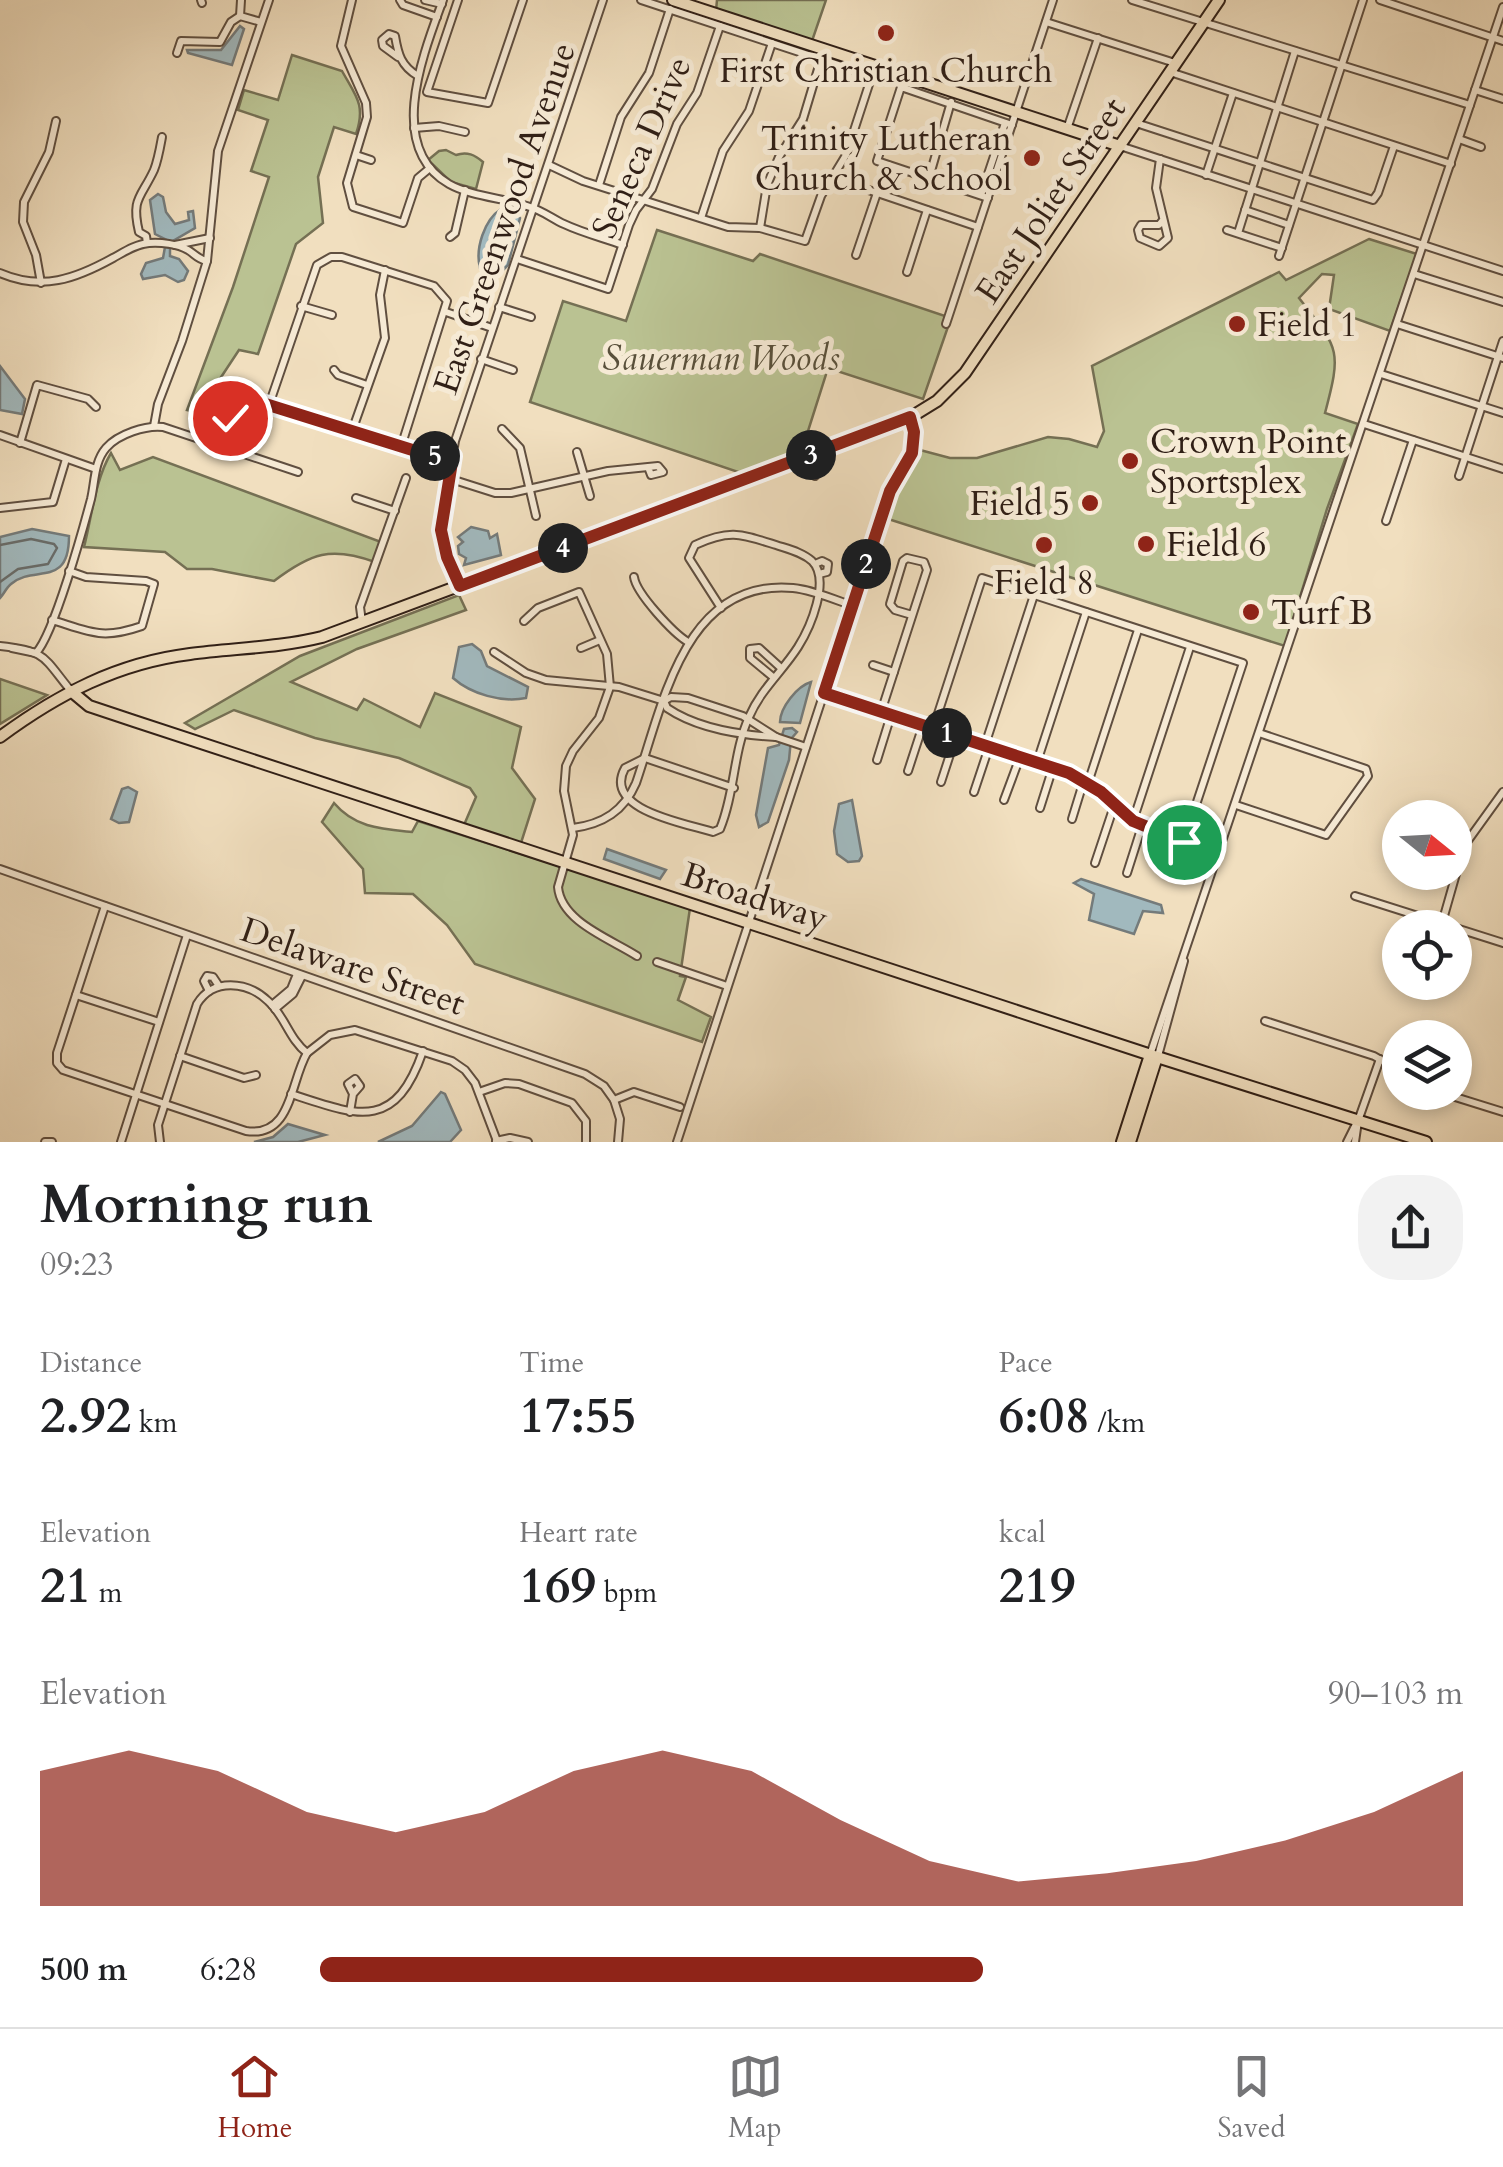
<!DOCTYPE html>
<meta charset="utf-8">
<style>
body{margin:0;font-family:Cardo,serif;background:#f2f2f2;color:#202124;height:100vh;display:flex;flex-direction:column;font-size:38px;white-space:nowrap}
*{box-sizing:border-box;margin:0}
p{font-size:32px;color:#757577}
.icon{flex:none;width:55px;height:55px;fill:none;stroke:currentColor;stroke-width:2;stroke-linecap:round;stroke-linejoin:round}
.map{position:relative;height:1142px;overflow:hidden}
.side{display:flex;flex-direction:column;background:#fff;flex:1}
.side>*{flex:none}
.needle{width:65px;rotate:108deg}
.buttons{position:absolute;left:1382px;top:800px;display:grid;gap:20px}
.buttons a{display:grid;place-items:center;width:90px;height:90px;border-radius:50%;background:#fff;box-shadow:0 5px 15px #0003;font-size:50px}
.pin{position:absolute;display:grid;place-items:center;width:85px;height:85px;color:#fff;margin:-42px;border:5px solid #fff;border-radius:50%;box-shadow:0 2px 10px #0007}
.km{position:absolute;width:50px;height:50px;margin:-25px;border-radius:50%;background:#222;color:#fff;font-size:28px;line-height:50px;text-align:center}
.round{display:grid;place-items:center;flex:none;width:105px;height:105px;border-radius:40px;background:#f2f2f2}
.summary{display:flex;align-items:center;justify-content:space-between;height:170px;padding:0 40px}
h1{font-size:55px;font-weight:700;line-height:75px}
.stats{display:grid;grid-template-columns:repeat(3,1fr);gap:15px;height:170px;padding:10px 40px}
.stats div{display:grid;align-content:center}
.stats b{font-size:50px;font-weight:700}
.stats small{font-size:28px;font-weight:400}
.stats p{font-size:28px}
.chart{height:280px;padding:20px 40px}
.chart p{display:flex;justify-content:space-between}
.chart svg{width:100%;height:180px;margin-top:10px;fill:#8f2418;opacity:.7}
ul{padding:0 40px;list-style:none;font-size:32px}
li{display:grid;grid-template-columns:160px 120px 1fr;align-items:center;height:75px}
li i{height:25px;border-radius:12px;background:#8f2418}
.tab-bar{display:flex;justify-content:space-around;align-items:center;height:140px;border-top:2px solid #e0e0e0;background:#fff;font-size:28px;color:#757577}
.tab-bar a{display:grid;justify-items:center;gap:5px}
.tab-bar .on{color:#8f2418}
.map>svg:first-child{display:block}
</style>
<div class="map">
<svg width="1503" height="1142" viewBox="0 0 1503 1142">
<rect width="100%" height="100%" fill="#f1dfbf"/>
<filter id="stains"><feTurbulence type="fractalNoise" baseFrequency=".002" numOctaves="4"/><feColorMatrix values="0 0 0 0 .2 0 0 0 0 .09 0 0 0 0 .02 0 0 0 .5 -.17"/></filter>
<radialGradient id="worn" r=".72"><stop offset=".6" stop-color="#630" stop-opacity="0"/><stop offset="1" stop-color="#630" stop-opacity=".3"/></radialGradient>
<g fill="#bac292" stroke="#757054" stroke-width="2.5">
<polygon points="717,0 826,0 812,41 716,11"/>
<path d="M292,55l50,16c14,25 24,34 14,63l-22,-7 -16,50 5,46 -27,21 -38,110 -19,-4 -41,62 -11,-2 46,-123 36,-110 -18,-6 17,-51 -30,-10 6,-20 34,10z"/>
<path d="M446,150l10,5c11,-4 19,0 27,7l-7,27 -25,-7 -23,-22 11,-9z"/>
<polygon points="657,230 753,261 760,254 951,318 923,399 828,368 802,450 741,473 530,402 563,301 626,321"/>
<path d="M1369,239l48,15 -27,77 -61,-22 5,-34 -12,-1 -23,24c40,51 43,51 26,115l33,11 -31,85 -42,137 -400,-128 35,-68 30,8h27l71,-21 21,2 28,8 7,-16 -12,-65 187,-94 7,8z"/>
<path d="M111,453l9,17 33,-13 228,85 -6,20c-44,-16 -64,-9 -101,19l-62,-12h-25l-22,-17 -81,-5c8,-31 11,-67 27,-94z"/>
<polygon points="459,595 466,610 357,649 291,682 357,710 364,699 420,727 435,693 521,727 512,768 535,799 521,843 464,825 476,797 470,788 399,758 315,738 234,710 195,729 185,723 300,656"/>
<polygon points="0,679 47,695 0,724"/>
<path d="M334,803c21,25 48,26 78,29l6,-11 272,87 -10,68 6,1 -8,23 33,17 -9,25 -227,-78 -28,-39 -34,-31 -48,-1 -2,-24 -41,-47z"/>
</g>
<g fill="#a1b9be" stroke="#747b7b" stroke-width="2.5">
<polygon points="240,26 244,29 232,65 188,53 187,50 221,50"/>
<polygon points="158,194 163,197 166,212 175,224 189,220 188,212 193,211 195,228 171,242 155,234 150,200"/>
<path d="M501,209l13,2 6,7 -12,47 -9,9 -19,-6c-5,-19 4,-48 21,-59z"/>
<polygon points="165,247 170,248 170,256 179,259 188,271 184,280 178,282 165,275 143,279 141,274 146,263 163,258"/>
<polygon points="0,366 25,399 22,414 0,410"/>
<polygon points="471,527 488,531 490,538 497,534 501,555 464,565 466,558 459,554 458,546 463,542 458,537"/>
<path d="M32,529l37,7c0,53 -35,28 -58,48 -5,4 -7,10 -11,14v-61z"/>
<path d="M472,644l9,7 6,15 41,21 -2,11c-24,5 -55,-4 -73,-20l6,-31z"/>
<path d="M811,682l-11,41 -20,-1c0,-14 17,-36 31,-40z"/>
<polygon points="792,728 797,732 791,739 789,760 768,822 759,827 756,815 768,748 779,745 784,729"/>
<polygon points="128,787 137,792 129,822 119,823 111,819 122,789"/>
<polygon points="852,800 862,856 859,861 848,862 837,854 834,831 839,804"/>
<polygon points="607,849 666,870 660,879 604,859"/>
<polygon points="1081,879 1161,905 1163,913 1143,911 1134,934 1089,920 1094,894 1074,883"/>
<polygon points="441,1092 445,1094 461,1130 450,1142 378,1142 412,1126"/>
<polygon points="288,1124 325,1135 298,1142 254,1142 273,1137"/>
</g>
<g fill="none" stroke-linecap="round" stroke-linejoin="round">
<g stroke="#686c6a" stroke-width="2.5">
<polygon points="503,220 509,226 499,259 493,262 488,256 495,233"/>
<polyline points="0,545 31,539 54,544 57,548 48,564 18,569 0,582"/>
</g>
<defs>
<g id="minor">
<polyline points="201,0 202,3"/>
<polyline points="241,0 240,16 261,22"/>
<polyline points="352,0 341,46 366,103 367,117 347,183 353,207 403,223 418,178 430,168"/>
<polyline points="400,0 403,5 437,17"/>
<polyline points="425,0 442,4"/>
<path d="M443,0c-19,52 -58,147 6,184 23,13 56,14 81,23 13,4 23,12 34,17 19,9 40,14 59,21"/>
<polyline points="458,0 427,92 488,103 523,0"/>
<polyline points="641,0 872,76"/>
<polyline points="1132,0 1470,105"/>
<polyline points="1380,0 1503,41"/>
<polyline points="1046,22 1175,63"/>
<polyline points="177,53 181,41 220,42 231,22 240,16"/>
<path d="M398,57l-15,-11 -1,-6 7,-6 6,2c3,18 6,30 23,40"/>
<polyline points="1170,72 1451,164"/>
<polyline points="1475,90 1503,99"/>
<polyline points="1136,123 1373,200 1378,193 1394,146"/>
<polyline points="414,128 439,126 465,132"/>
<polyline points="1067,129 1098,38"/>
<polyline points="1459,139 1481,147"/>
<polyline points="1120,146 1503,271"/>
<polyline points="356,155 371,160"/>
<polyline points="1160,159 1156,188 1168,238 1159,246 1140,238 1138,230 1141,225 1159,225 1163,220"/>
<polyline points="549,165 583,181 728,227 760,228 805,241 821,196 846,155 875,66"/>
<polyline points="1206,175 1233,93"/>
<polyline points="833,178 978,227"/>
<polyline points="929,178 951,102"/>
<polyline points="599,185 621,117 649,73 670,9"/>
<polyline points="981,195 1005,123"/>
<polyline points="988,198 877,161 901,87 1012,125"/>
<polyline points="1245,210 1289,225"/>
<polyline points="701,218 723,151 749,111 772,43"/>
<polyline points="760,228 767,185 779,157 803,119 821,59"/>
<polyline points="1227,230 1282,248"/>
<polyline points="1238,233 1295,51"/>
<polyline points="450,237 455,233 465,190"/>
<path d="M147,243l-1,-7 -7,-4c-8,-34 2,-34 15,-62 4,-10 6,-22 8,-33"/>
<polyline points="175,245 210,238"/>
<polyline points="856,255 877,193"/>
<polyline points="1279,256 1363,0"/>
<polyline points="517,259 608,289 629,225 636,210 652,189 677,124 697,93 720,26"/>
<polyline points="907,272 927,210"/>
<path d="M0,273c42,18 75,6 113,-15 11,-6 23,-14 36,-15 11,-1 29,1 39,7 7,4 9,9 19,11"/>
<polyline points="1414,274 1503,302"/>
<polyline points="41,283 36,255 23,222 24,202 49,152 56,121"/>
<polyline points="301,306 332,315"/>
<polyline points="499,307 531,317"/>
<polyline points="446,312 492,328"/>
<polyline points="946,324 1053,0"/>
<polyline points="1397,324 1503,358"/>
<polyline points="481,359 513,370"/>
<polyline points="334,370 338,375 367,385"/>
<polyline points="1381,374 1503,413"/>
<polyline points="269,405 317,265 331,257 342,257 434,286 447,301 401,447"/>
<polyline points="1364,424 1503,469"/>
<polyline points="154,426 158,404 182,341 207,261 218,151 269,0"/>
<polyline points="502,429 520,448 536,516"/>
<polyline points="352,431 385,338 380,295 385,270"/>
<polyline points="0,435 96,469"/>
<polyline points="20,443 37,385 88,399 96,407"/>
<path d="M220,447c8,-24 10,-43 39,-45l163,51 30,2"/>
<polyline points="577,452 590,496"/>
<polyline points="811,470 815,476"/>
<polyline points="1459,476 1503,341"/>
<polyline points="451,479 495,493 511,493 608,471 658,466 663,472 651,475 648,467"/>
<polyline points="356,498 395,511"/>
<polyline points="0,508 53,502 66,459"/>
<polyline points="1386,521 1413,440"/>
<polyline points="815,564 822,561 828,564 827,572 819,574"/>
<path d="M634,577c2,16 39,56 54,65"/>
<polyline points="456,588 441,525 455,441 603,0"/>
<path d="M721,608l-32,-50 6,-13c35,-16 46,-11 81,0 12,4 26,7 36,16 19,19 -2,67 -14,86 -16,25 -37,42 -49,70 -16,35 -14,76 -29,112l-7,3c-28,-9 -111,-22 -88,-64l20,-10 89,30"/>
<path d="M52,620c39,12 50,20 90,6l12,-42 -8,-3 -60,-4 -17,-6"/>
<path d="M524,621l14,-13 41,-16 28,62 3,33 -11,31 -26,33 -7,15 -2,25 9,44 -15,52c3,35 53,52 79,69"/>
<polyline points="362,622 360,607 406,478"/>
<path d="M0,646c47,5 43,11 71,45"/>
<polyline points="12,648 36,653"/>
<polyline points="581,648 600,640"/>
<path d="M494,652l32,21 20,7 73,7 45,14 3,7c31,21 72,27 109,29"/>
<path d="M36,653c18,-19 47,-124 55,-154 4,-17 3,-37 15,-51 12,-14 40,-23 57,-21l135,45"/>
<polyline points="873,665 894,672"/>
<polyline points="773,677 750,658 750,649 759,648 781,668"/>
<path d="M824,693l245,80c25,12 40,33 62,47 26,17 60,24 88,33"/>
<polyline points="664,701 671,697 688,698 743,716 776,737 806,747"/>
<polyline points="881,712 927,570 924,562 907,558 903,561 890,604 895,610 912,615"/>
<polyline points="933,729 982,578 1243,663 1184,841"/>
<polyline points="985,745 1034,595"/>
<polyline points="877,760 891,715"/>
<polyline points="1037,762 1086,612"/>
<polyline points="908,771 923,725"/>
<polyline points="941,782 956,736"/>
<polyline points="1088,783 1138,630"/>
<polyline points="974,792 989,747"/>
<polyline points="1004,800 1020,757"/>
<polyline points="1236,805 1326,835 1368,776 1366,769 1259,733"/>
<polyline points="1040,808 1053,767"/>
<polyline points="1072,819 1084,780"/>
<polyline points="1133,821 1190,647"/>
<path d="M573,828c30,-4 51,-17 63,-45 27,-78 48,-205 157,-195 20,2 40,11 60,18"/>
<polyline points="1095,863 1114,806"/>
<polyline points="0,869 585,1074 604,1086 614,1100 634,1092 680,1107"/>
<polyline points="1127,873 1142,826"/>
<polyline points="1355,896 1503,943"/>
<path d="M105,906l-48,147v10l6,7 183,61c46,7 44,-49 61,-78"/>
<polyline points="1442,923 1464,846 1503,792"/>
<polyline points="657,962 727,986"/>
<polyline points="209,991 204,981 207,976 213,977 219,986"/>
<polyline points="76,995 159,1022"/>
<polyline points="272,1005 291,989 297,974"/>
<polyline points="275,1009 293,994 302,976"/>
<polyline points="1265,1021 1374,1056 1400,1071"/>
<polyline points="1150,1055 1503,7"/>
<polyline points="180,1056 244,1078 256,1075"/>
<polyline points="1158,1056 1184,961"/>
<polyline points="479,1092 505,1083 519,1084 572,1103 586,1121 586,1142"/>
<polyline points="1439,1092 1503,1112"/>
<path d="M291,1094c67,22 104,38 132,-43"/>
<polyline points="614,1100 620,1119 618,1142"/>
<polyline points="350,1112 353,1094 348,1084 355,1079 360,1086 353,1094"/>
<polyline points="496,1141 510,1138 528,1142"/>
<polyline points="45,1142 52,1142"/>
<polyline points="121,1142 187,935"/>
<path d="M160,1142l-2,-17 39,-121c16,-26 50,-23 71,-3 17,15 21,38 39,52l23,-18 25,-5 97,31 13,9 10,13 22,58"/>
<path d="M677,1142l213,-651c16,-26 29,-42 21,-73"/>
<polyline points="1347,1142 1357,1122"/>
<polyline points="1355,1142 1358,1121 1380,1059"/>
</g>
<g id="major">
<polyline points="673,0 1120,146"/>
<polyline points="71,691 89,706 134,721 1154,1056 1426,1142"/>
<path d="M0,737c58,-43 118,-74 190,-83 44,-6 88,-6 132,-17l589,-220 26,-16 28,-28 254,-373"/>
<polyline points="1122,1142 1150,1055"/>
<polyline points="1130,1142 1157,1057"/>
</g>
</defs>
<use href="#minor" stroke="#604f40" stroke-width="10"/>
<use href="#major" stroke="#301f16" stroke-width="14"/>
<use href="#minor" stroke="#f6ead5" stroke-width="6"/>
<use href="#major" stroke="#f1dfbf" stroke-width="10"/>
</g>
<g fill="none" stroke-linecap="round" stroke-linejoin="round">
<defs>
<polyline id="route" points="230,418 240,405 259,402 422,453 453,456 441,530 447,557 460,586 910,417 914,432 912,453 890,491 824,693 1069,773 1101,792 1133,821 1184,842"/>
</defs>
<use href="#route" stroke="#fff" stroke-width="20"/>
<use href="#route" stroke="#8f2418" stroke-width="12"/>
</g>
<g fill="#8f2418" stroke="#f6ead5" stroke-width="4">
<circle cx="886" cy="33" r="10"/>
<circle cx="1032" cy="158" r="10"/>
<circle cx="1237" cy="324" r="10"/>
<circle cx="1130" cy="461" r="10"/>
<circle cx="1090" cy="503" r="10"/>
<circle cx="1146" cy="544" r="10"/>
<circle cx="1044" cy="545" r="10"/>
<circle cx="1251" cy="612" r="10"/>
</g>
<g text-anchor="middle" stroke-width="10" stroke-linejoin="round" paint-order="stroke">
<g font-size="35" fill="#301f16" stroke="#f6ead5" text-anchor="start">
<text x="886" y="82" text-anchor="middle">First Christian Church</text>
<text x="1012" y="150" text-anchor="end">Trinity Lutheran<tspan x="1012" dy="40">Church &amp; School</tspan></text>
<text x="1257" y="336">Field 1</text>
<text x="1150" y="453">Crown Point<tspan x="1150" dy="40">Sportsplex</tspan></text>
<text x="1070" y="515" text-anchor="end">Field 5</text>
<text x="1166" y="556">Field 6</text>
<text x="1044" y="594" text-anchor="middle">Field 8</text>
<text x="1271" y="624">Turf B</text>
</g>
<g font-size="35" fill="#301f16" stroke="#f6ead5">
<text transform="translate(641 147) rotate(-66)" y="12">Seneca Drive</text>
<text transform="translate(1050 200) rotate(-56)" y="12">East Joliet Street</text>
<text transform="translate(504 218) rotate(-71)" y="12">East Greenwood Avenue</text>
<text transform="translate(755 896) rotate(18)" y="12">Broadway</text>
<text transform="translate(353 966) rotate(19)" y="12">Delaware Street</text>
</g>
<g font-size="35" font-style="italic" fill="#59503b" stroke="#f6ead5">
<text x="721" y="370">Sauerman Woods</text>
</g>
</g>
<rect width="100%" height="100%" filter="url(#stains)"/>
<rect width="100%" height="100%" fill="url(#worn)"/>
</svg>
<div class="buttons">
<a><svg class="needle" viewBox="-14 -14 28 28"><path d="M0-13l5 13h-10z" fill="#e53935"/><path d="M0 13l5-13h-10z" fill="#757577"/></svg></a>
<a><svg class="icon" aria-label="locate" viewBox="0 0 24 24"><circle cx="12" cy="12" r="6"/><path d="M12 2v4M12 18v4M2 12h4M18 12h4"/></svg></a>
<a><svg class="icon" aria-label="layers" viewBox="0 0 24 24"><path d="M12 4l9 5-9 5-9-5zM3 14l9 5 9-5"/></svg></a>
</div>
<div class="pin" style="left:1184px;top:842px;background:#1e9e55"><svg class="icon" aria-label="arrive" viewBox="0 0 24 24"><path d="M6 21V4h12l-3 4 3 4H6"/></svg></div>
<div class="pin" style="left:230px;top:418px;background:#d93025"><svg class="icon" aria-label="check" viewBox="0 0 24 24"><path d="M5 12l5 5 9-10"/></svg></div>
<b class="km" style="left:947px;top:733px">1</b>
<b class="km" style="left:866px;top:564px">2</b>
<b class="km" style="left:811px;top:455px">3</b>
<b class="km" style="left:563px;top:548px">4</b>
<b class="km" style="left:435px;top:456px">5</b>
</div>
<section class="side">
<div class="summary"><div><h1>Morning run</h1><p>09:23</p></div><a class="round"><svg class="icon" aria-label="share" viewBox="0 0 24 24"><path d="M12 15V3M7 8l5-5 5 5M5 13v7h14v-7"/></svg></a></div>
<div class="stats">
<div><p>Distance</p><b>2.92<small> km</small></b></div>
<div><p>Time</p><b>17:55</b></div>
<div><p>Pace</p><b>6:08<small> /km</small></b></div>
</div>
<div class="stats">
<div><p>Elevation</p><b>21<small> m</small></b></div>
<div><p>Heart rate</p><b>169<small> bpm</small></b></div>
<div><p>kcal</p><b>219</b></div>
</div>
<div class="chart"><p><span>Elevation</span>90–103 m</p>
<svg viewBox="0 0 160 44" preserveAspectRatio="none"><path d="M0 44V11L10 6L20 11L30 21L40 26L50 21L60 11L70 6L80 11L90 23L100 33L110 38L120 36L130 33L140 28L150 21L160 11V44z"/></svg>
</div>
<ul>
<li><b>500 m</b>6:28<i style="width:58%"></i></li>
</ul>
</section>
<nav class="tab-bar">
<a class="on"><svg class="icon" aria-label="home" viewBox="0 0 24 24"><path d="M3 11l9-7 9 7M6 9v11h12V9"/></svg>Home</a>
<a><svg class="icon" aria-label="map" viewBox="0 0 24 24"><path d="M3 6l6-2 6 2 6-2v14l-6 2-6-2-6 2zM9 4v14M15 6v14"/></svg>Map</a>
<a><svg class="icon" aria-label="saved" viewBox="0 0 24 24"><path d="M7 4h10v16l-5-4-5 4z"/></svg>Saved</a>
</nav>
